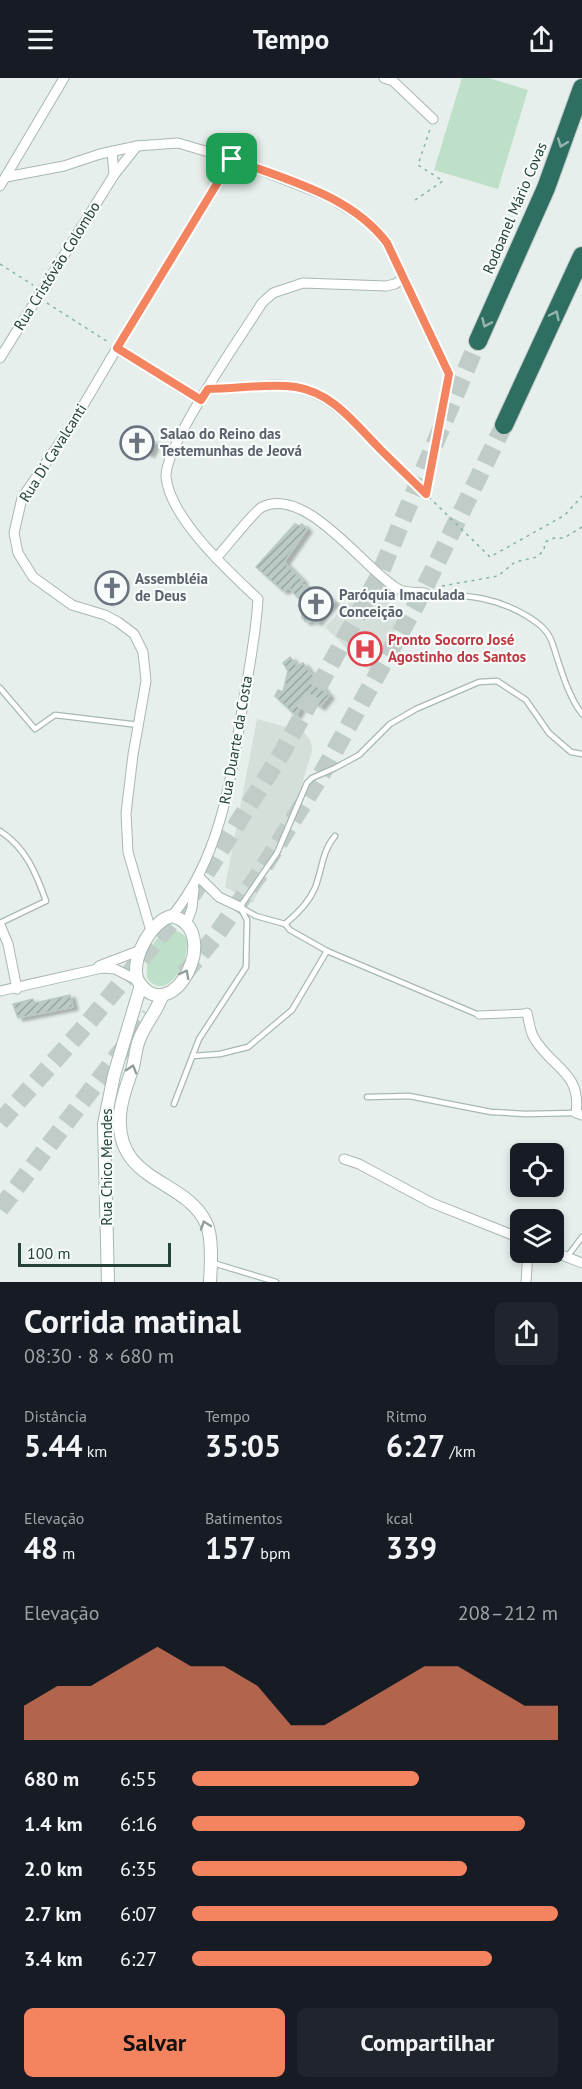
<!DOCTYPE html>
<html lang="pt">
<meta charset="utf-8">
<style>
body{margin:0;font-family:"PT Sans",sans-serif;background:#20242c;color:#f1f3f6;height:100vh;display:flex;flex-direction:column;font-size:22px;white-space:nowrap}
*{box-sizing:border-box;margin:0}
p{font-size:20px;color:#9ea1a6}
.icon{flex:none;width:33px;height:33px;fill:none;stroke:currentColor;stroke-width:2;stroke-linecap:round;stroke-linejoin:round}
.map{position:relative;height:1204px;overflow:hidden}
.sheet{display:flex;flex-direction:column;background:#171b24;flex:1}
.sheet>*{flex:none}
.controls{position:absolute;left:510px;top:1065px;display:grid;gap:12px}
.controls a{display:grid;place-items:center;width:54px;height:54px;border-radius:9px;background:#171b24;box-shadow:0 3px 9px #0003;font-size:30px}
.scale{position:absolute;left:18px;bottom:15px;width:153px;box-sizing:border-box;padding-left:6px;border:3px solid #24423a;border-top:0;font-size:16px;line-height:21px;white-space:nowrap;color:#24423a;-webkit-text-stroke:4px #f7fbf9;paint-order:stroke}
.pin{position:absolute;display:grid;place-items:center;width:51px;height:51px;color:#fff;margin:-26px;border-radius:12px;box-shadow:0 3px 9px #0006}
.round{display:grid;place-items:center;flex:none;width:63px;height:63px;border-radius:9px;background:#20242c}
.headline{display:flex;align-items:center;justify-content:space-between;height:102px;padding:0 24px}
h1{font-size:33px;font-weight:600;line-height:45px}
.stats{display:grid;grid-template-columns:repeat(3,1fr);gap:9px;height:102px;padding:6px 24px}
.stats div{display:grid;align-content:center}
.stats b{font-size:30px;font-weight:600}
.stats small{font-size:16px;font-weight:400}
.stats p{font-size:16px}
.chart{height:168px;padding:12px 24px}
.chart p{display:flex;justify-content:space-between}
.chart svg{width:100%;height:108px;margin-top:6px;fill:#f4845f;opacity:.7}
.button{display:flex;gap:12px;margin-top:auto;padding:12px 24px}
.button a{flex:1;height:69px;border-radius:9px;background:#f4845f;color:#111;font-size:24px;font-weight:600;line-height:69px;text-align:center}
.button a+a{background:#20242c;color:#f1f3f6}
ul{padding:0 24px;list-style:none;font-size:20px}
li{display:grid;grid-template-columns:96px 72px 1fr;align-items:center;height:45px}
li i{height:15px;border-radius:8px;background:#f4845f}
header{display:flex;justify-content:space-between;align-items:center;height:78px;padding:0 24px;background:#171b24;font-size:27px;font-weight:600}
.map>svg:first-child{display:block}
</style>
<header><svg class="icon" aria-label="menu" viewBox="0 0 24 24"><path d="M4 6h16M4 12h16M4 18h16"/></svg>Tempo<svg class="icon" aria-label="share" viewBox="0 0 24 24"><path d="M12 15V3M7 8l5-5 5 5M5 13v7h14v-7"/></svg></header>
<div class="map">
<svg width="582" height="1204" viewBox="0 0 582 1204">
<defs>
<pattern id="building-hatch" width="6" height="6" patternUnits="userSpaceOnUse" patternTransform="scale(1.5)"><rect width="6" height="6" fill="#bbcac4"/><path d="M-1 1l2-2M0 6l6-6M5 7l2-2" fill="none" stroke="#98a6a0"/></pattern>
<filter id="shadow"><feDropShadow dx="5" dy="3" stdDeviation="1.5" flood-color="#0004"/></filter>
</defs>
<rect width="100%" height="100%" fill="#e6efeb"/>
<g fill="#d4dfda">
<polygon points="363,510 376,514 404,539 370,593 325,549"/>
<polygon points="257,641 304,654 311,663 312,673 295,730 253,825 225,809"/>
</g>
<g fill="#bfe0c8">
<polygon points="462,0 489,0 528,12 498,111 434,92"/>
<path d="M172,852l8,2 6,5c6,20 -18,68 -39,41 -1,-20 3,-42 25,-48z"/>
</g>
<g fill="url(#building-hatch)" stroke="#b8c9c2" stroke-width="1.5" filter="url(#shadow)">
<polygon points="125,354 155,364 150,376 120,365"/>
<polygon points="295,446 299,448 302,446 307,451 284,484 303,503 300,506 322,513 334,524 317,544 313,542 306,544 302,540 302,532 298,528 302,524 289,510 283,513 256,489"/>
<polygon points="115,497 124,502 109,524 99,519"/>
<polygon points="290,579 297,588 303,585 329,618 320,629 306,619 296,638 275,618 278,612 283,614 288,593 283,585"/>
<polygon points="70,917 73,929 18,940 13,926 33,921 35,925"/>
</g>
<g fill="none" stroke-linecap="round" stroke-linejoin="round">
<g stroke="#bfccc8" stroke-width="18" stroke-dasharray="18 9" stroke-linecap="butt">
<polyline points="184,896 214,860 258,798 320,699 417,525 504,347"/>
<polyline points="0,1044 87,946 186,827 283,673 379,498 478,263"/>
<polyline points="0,1131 118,977 150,938"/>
</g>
<defs>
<g id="service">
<path d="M425,515c39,3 67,2 102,23 11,7 20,13 25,26 8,24 15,52 30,72"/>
<polyline points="0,610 35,651 55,637 139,647"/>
<path d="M0,753c26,17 36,42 46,70l-46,22"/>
<polyline points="240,829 277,775 307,705 312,700 335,690 359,677 390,646 416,631 479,604 497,603 526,622 549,655 571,674 582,676"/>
<polyline points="240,829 256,838 285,846 290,852 327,873 479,937"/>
<path d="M285,846c11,-9 24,-22 30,-36 7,-18 7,-37 20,-52"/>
<polyline points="193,978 220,976 248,969 292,932 327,873"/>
<polyline points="367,1019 409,1018 491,1034 526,1036 575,1035"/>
<polyline points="174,1026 199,961 246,889 247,842 240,829"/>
<polyline points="567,1179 582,1159"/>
<polyline points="213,1185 276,1204"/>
</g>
<polyline id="pedestrian" points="479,937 527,935"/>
<g id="minor">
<polyline points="384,0 393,3 433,41"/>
<polyline points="112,73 114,97"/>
<polyline points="6,99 64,88 100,76 137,68 178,65 232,81 327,118 363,140 376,151 387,165 449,296"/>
<polyline points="0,108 64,0"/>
<polyline points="0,280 114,97 137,68"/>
<path d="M208,311c24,0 47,-4 70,-4 45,1 72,32 100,62"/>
<path d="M216,480c9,-9 38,-47 46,-51 44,-22 102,62 136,82 6,4 19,3 27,4"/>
<polyline points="198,798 219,819 240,829"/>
<path d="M172,838c49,-60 59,-138 71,-212 6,-35 13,-69 15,-105 -29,-27 -88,-81 -92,-122 -2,-31 76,-142 96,-174l11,-10 30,-10 83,3 9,-2 8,-6"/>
<polyline points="187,844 192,830 194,811"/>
<polyline points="0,847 8,866 17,911"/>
<polyline points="151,853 128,774 126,735 133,677 146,603 143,574 134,556 118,544 105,537 72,527 33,499 18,475 14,455 22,420 71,348 117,270 232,81"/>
<polyline points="99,888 141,872"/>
<polyline points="0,913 102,890 115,891 137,902"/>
<path d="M527,935c2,8 3,17 6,23 16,31 49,35 43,77l6,2"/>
<polyline points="344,1081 359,1086 432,1125 520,1160"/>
<polyline points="554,1174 582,1185"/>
<polyline points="526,1204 528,1174"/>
</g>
<g id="tertiary">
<path d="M172,838c52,14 1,112 -32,68 -14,-18 11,-64 32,-68z"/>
<path d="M162,918c-5,15 -17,28 -23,44 -3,8 -4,18 -6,27 -5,15 -12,31 -13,48 -5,68 65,63 86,108 7,14 5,43 4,59"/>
<polyline points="108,1204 104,1046 114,997 141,907"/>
</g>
<g id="motorway">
<polyline points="478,263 546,110 582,10"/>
<polyline points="504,347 582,178"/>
</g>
</defs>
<use href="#service" stroke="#a8b8b2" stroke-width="7"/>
<use href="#pedestrian" stroke="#a8b8b2" stroke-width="9"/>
<use href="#minor" stroke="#a8b8b2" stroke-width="11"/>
<use href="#tertiary" stroke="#a8b8b2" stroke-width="14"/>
<use href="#motorway" stroke="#c2cac8" stroke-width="20"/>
<g stroke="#86b3a5" stroke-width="1.5" stroke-dasharray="3 4.5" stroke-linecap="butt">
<polyline points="415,122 443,103 418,87 430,51"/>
<polyline points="0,186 33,207"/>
<polyline points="47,225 108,264"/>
<polyline points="125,275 193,317"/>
<polyline points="386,377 490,479 565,437 582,418"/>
<polyline points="426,416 447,305"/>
<polyline points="442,508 498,498 515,484 537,479 544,472 545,464 554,460 564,460 582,449"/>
</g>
<use href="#service" stroke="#fff" stroke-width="4.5"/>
<use href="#pedestrian" stroke="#fff" stroke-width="7"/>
<use href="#minor" stroke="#fff" stroke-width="9"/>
<use href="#tertiary" stroke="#fff" stroke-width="12"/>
<use href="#motorway" stroke="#2f6f62" stroke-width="18"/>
</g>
<defs><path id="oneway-chevron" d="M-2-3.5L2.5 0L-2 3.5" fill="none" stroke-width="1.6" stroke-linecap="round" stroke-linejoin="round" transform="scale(1.5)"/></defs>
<g stroke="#93b5ae">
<use href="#oneway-chevron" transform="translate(562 65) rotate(110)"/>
<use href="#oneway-chevron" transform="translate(555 237) rotate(-65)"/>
<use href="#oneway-chevron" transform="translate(486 245) rotate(114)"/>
</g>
<g stroke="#92a09c">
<use href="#oneway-chevron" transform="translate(185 896) rotate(-62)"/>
<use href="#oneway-chevron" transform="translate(132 991) rotate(-73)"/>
<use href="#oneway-chevron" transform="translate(205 1147) rotate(-110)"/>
</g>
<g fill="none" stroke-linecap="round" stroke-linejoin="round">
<defs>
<path id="route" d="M232,81c54,21 119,36 155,84l62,131 -23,120c-15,-15 -31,-30 -46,-45 -25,-25 -47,-56 -84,-62 -29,-4 -59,2 -88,2l-7,11 -84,-52z"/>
</defs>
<use href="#route" stroke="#fff" stroke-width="12"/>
<use href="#route" stroke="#f4845f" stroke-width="8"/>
</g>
<defs>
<symbol id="church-ring" viewBox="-11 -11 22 22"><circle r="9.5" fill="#f7fbf9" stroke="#6b7280" stroke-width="1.5"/><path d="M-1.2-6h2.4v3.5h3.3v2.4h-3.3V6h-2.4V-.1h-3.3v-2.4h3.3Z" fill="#6b7280"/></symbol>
<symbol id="hospital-ring" viewBox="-11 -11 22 22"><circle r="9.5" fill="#f7fbf9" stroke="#e0444e" stroke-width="1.5"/><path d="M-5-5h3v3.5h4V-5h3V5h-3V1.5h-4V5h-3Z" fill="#e0444e"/></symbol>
</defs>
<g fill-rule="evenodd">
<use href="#church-ring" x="118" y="346" width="38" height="38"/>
<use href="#church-ring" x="93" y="491" width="38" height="38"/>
<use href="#church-ring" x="297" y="507" width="38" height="38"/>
<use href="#hospital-ring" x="346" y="552" width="38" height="38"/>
</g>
<g text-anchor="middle" stroke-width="4.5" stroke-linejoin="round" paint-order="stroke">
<g font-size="15" fill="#24423a" stroke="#f7fbf9">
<text transform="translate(515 130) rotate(-67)" y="5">Rodoanel Mário Covas</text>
<text transform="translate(57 188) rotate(-58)" y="5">Rua Cristóvão Colombo</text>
<text transform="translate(53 375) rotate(-58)" y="5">Rua Di Cavalcanti</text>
<text transform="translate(236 662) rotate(-80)" y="5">Rua Duarte da Costa</text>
<text transform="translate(107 1089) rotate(-90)" y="5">Rua Chico Mendes</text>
</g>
<g font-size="15" font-weight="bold" fill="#5b616d" stroke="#f7fbf9" text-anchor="start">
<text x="160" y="361">Salao do Reino das<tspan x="160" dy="17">Testemunhas de Jeová</tspan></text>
<text x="135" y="506">Assembléia<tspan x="135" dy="17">de Deus</tspan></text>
<text x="339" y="522">Paróquia Imaculada<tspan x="339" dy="17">Conceição</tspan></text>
</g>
<g font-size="15" font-weight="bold" fill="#be3a42" stroke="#f7fbf9" text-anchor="start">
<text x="388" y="567">Pronto Socorro José<tspan x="388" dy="17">Agostinho dos Santos</tspan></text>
</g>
</g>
</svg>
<div class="controls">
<a><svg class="icon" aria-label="locate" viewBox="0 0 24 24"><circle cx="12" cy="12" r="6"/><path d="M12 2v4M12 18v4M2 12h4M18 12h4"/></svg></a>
<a><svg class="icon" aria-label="layers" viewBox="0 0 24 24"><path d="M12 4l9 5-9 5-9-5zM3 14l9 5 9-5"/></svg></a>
</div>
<div class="scale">100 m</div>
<div class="pin" style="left:232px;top:81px;background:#1e9e55"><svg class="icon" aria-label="arrive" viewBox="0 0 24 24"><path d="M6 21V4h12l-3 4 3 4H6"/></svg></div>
</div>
<section class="sheet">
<div class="headline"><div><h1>Corrida matinal</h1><p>08:30 · 8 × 680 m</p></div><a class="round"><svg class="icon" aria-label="share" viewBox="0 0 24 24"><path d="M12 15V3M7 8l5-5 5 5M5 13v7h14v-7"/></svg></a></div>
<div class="stats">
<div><p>Distância</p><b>5.44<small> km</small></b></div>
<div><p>Tempo</p><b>35:05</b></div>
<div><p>Ritmo</p><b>6:27<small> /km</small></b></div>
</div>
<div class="stats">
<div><p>Elevação</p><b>48<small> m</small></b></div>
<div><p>Batimentos</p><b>157<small> bpm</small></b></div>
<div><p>kcal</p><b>339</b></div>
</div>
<div class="chart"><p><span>Elevação</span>208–212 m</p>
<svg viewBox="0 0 160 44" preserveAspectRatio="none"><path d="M0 44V30L10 22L20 22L30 14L40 6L50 14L60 14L70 22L80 38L90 38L100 30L110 22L120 14L130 14L140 22L150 30L160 30V44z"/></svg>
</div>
<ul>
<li><b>680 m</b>6:55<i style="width:62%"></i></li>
<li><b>1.4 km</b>6:16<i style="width:91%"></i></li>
<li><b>2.0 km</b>6:35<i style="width:75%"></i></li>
<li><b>2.7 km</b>6:07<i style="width:100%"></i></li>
<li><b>3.4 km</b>6:27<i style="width:82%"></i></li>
</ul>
<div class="button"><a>Salvar</a><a>Compartilhar</a></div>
</section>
